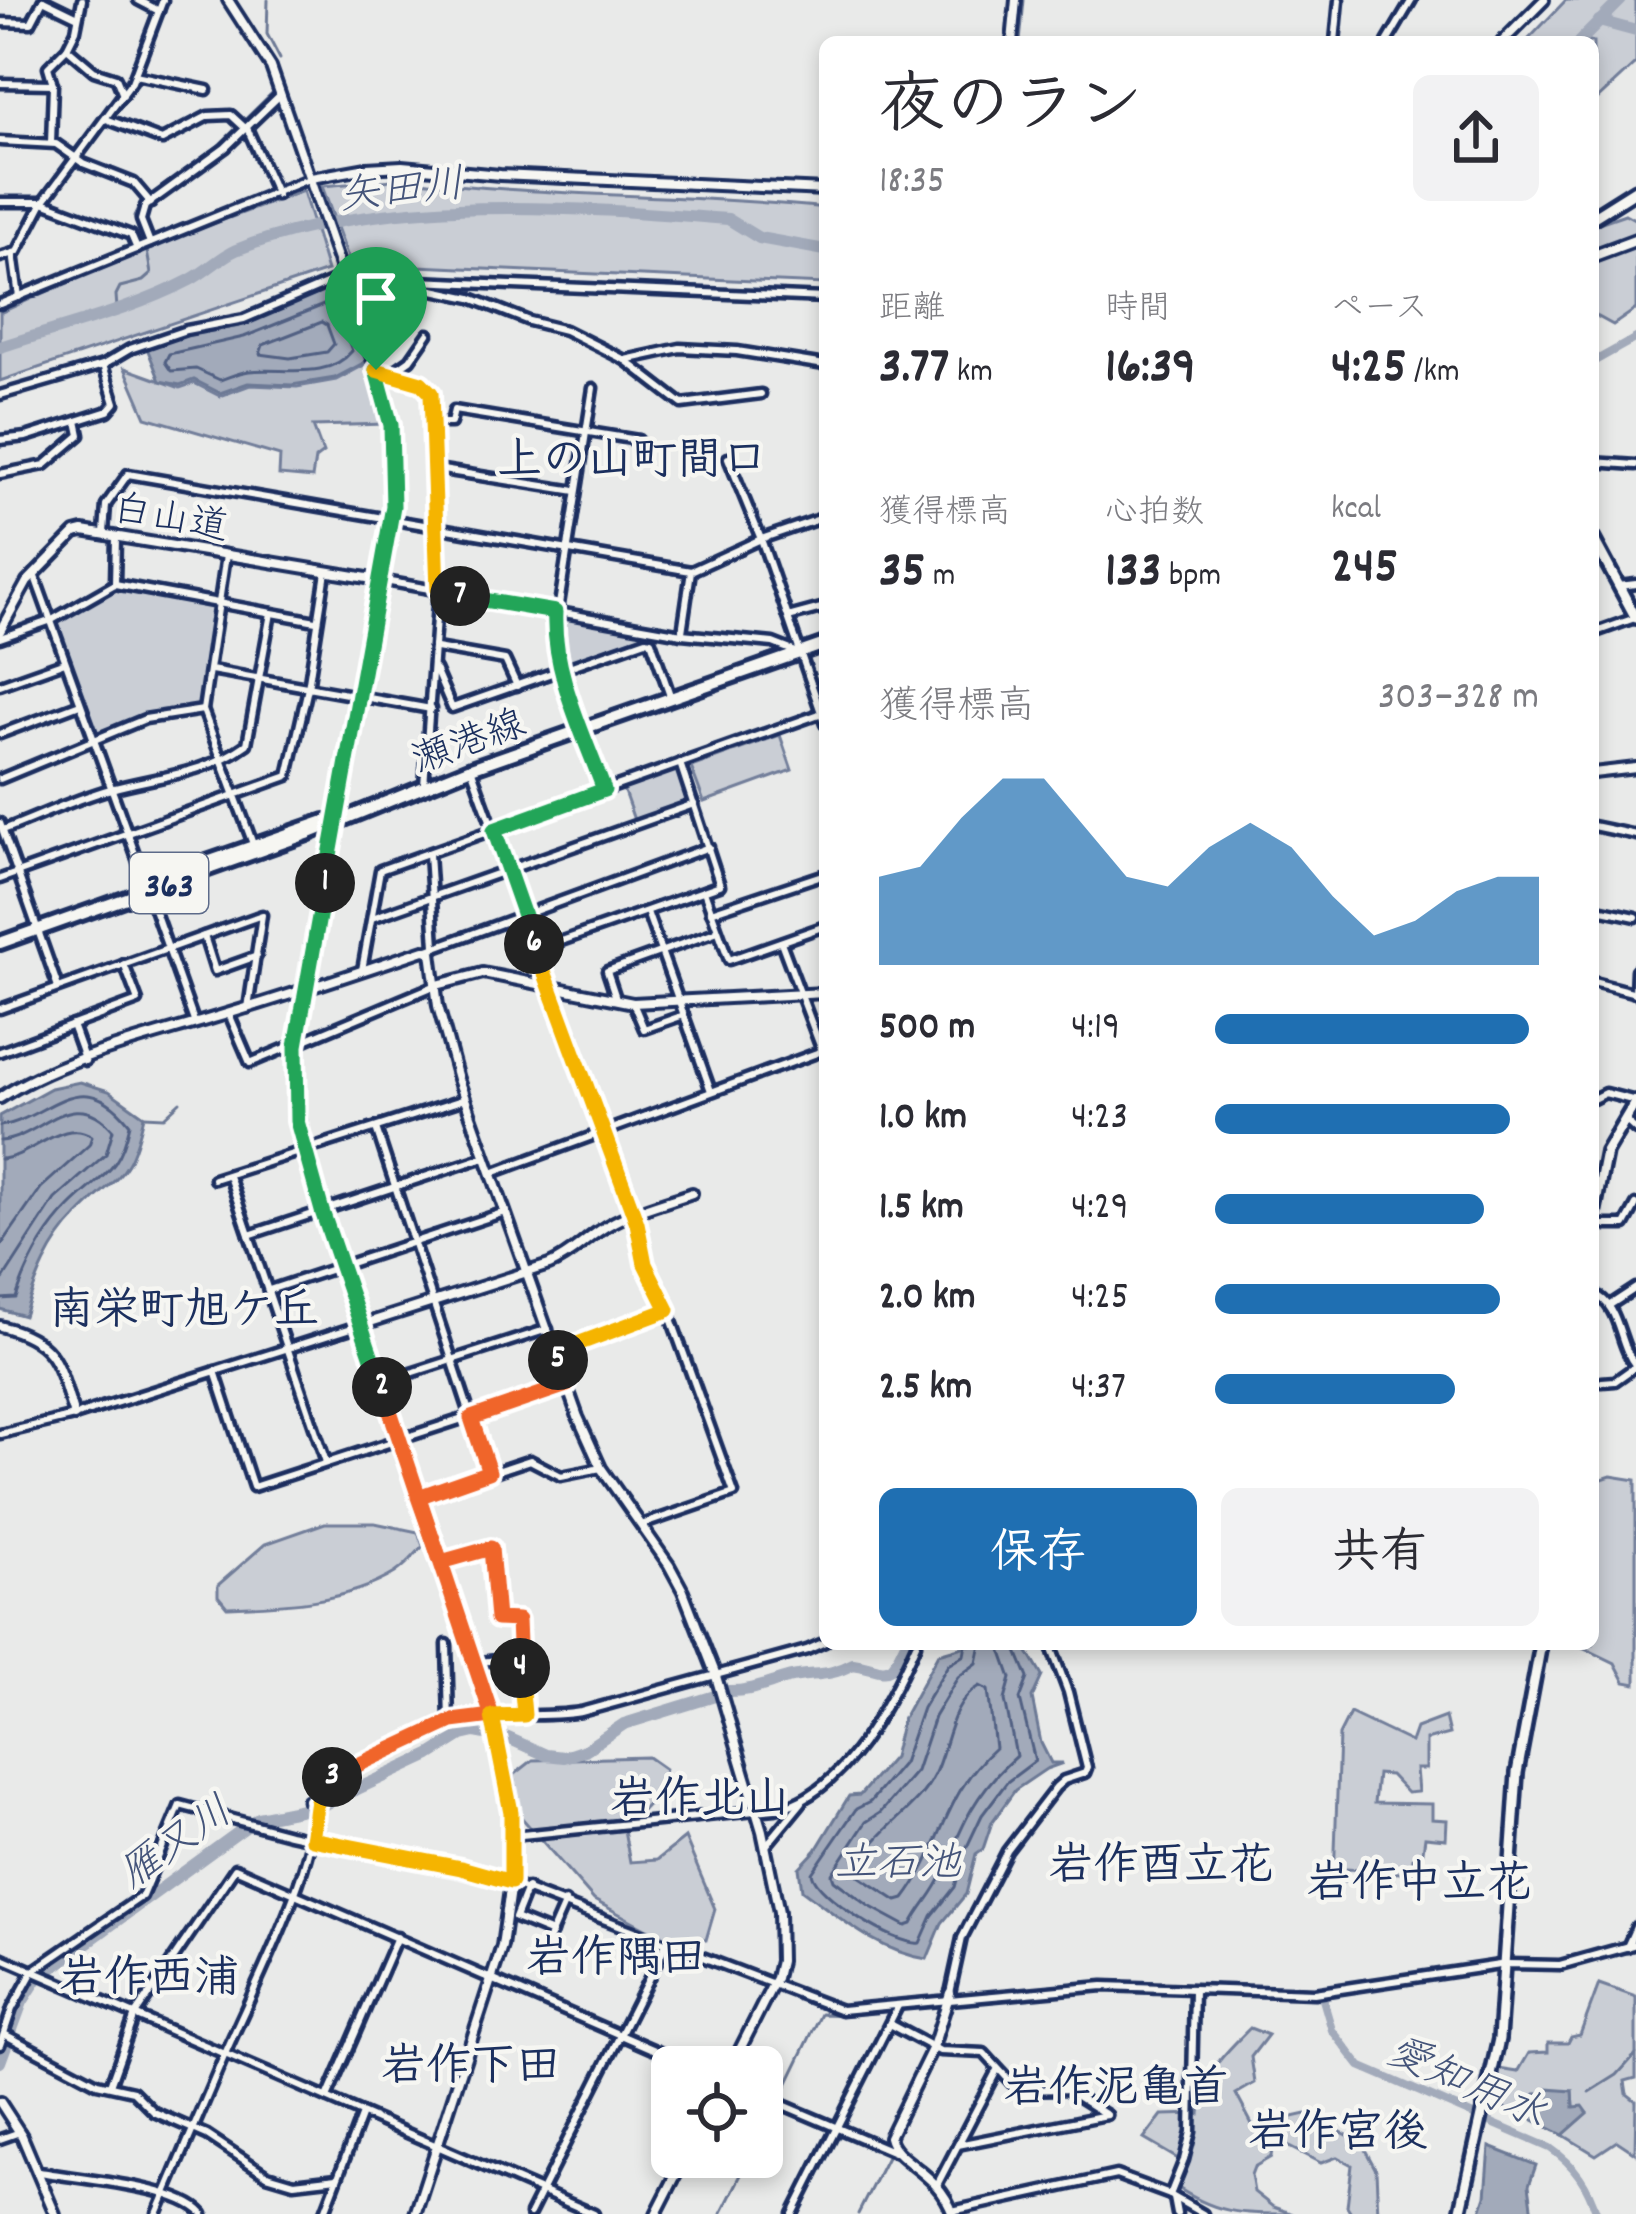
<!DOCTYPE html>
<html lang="ja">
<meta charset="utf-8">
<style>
body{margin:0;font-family:Dekko,"Klee One",sans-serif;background:#f2f2f3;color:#2b2b33;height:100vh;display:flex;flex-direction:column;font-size:45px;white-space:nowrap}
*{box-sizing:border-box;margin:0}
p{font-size:39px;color:#7c7c81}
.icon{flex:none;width:66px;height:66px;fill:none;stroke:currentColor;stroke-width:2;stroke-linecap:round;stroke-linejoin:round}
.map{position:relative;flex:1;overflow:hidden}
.sheet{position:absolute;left:819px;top:36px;width:780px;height:1614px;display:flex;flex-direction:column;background:#fff;border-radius:18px;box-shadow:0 6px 18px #0003}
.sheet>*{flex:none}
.buttons{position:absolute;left:651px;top:2046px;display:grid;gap:24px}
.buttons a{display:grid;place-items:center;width:132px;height:132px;border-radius:18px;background:#fff;box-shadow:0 6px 18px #0003;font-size:60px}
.pin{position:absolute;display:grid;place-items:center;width:102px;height:102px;color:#fff;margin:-123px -51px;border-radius:50% 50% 50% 0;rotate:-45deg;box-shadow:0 0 12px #0007}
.pin .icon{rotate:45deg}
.km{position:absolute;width:60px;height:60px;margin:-30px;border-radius:50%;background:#222;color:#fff;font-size:33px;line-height:60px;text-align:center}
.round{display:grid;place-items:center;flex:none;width:126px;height:126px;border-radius:18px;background:#f2f2f3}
.headline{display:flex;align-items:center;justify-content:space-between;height:204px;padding:0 60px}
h1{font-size:66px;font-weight:800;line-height:90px}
.figures{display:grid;grid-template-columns:repeat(3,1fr);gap:18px;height:204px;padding:12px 60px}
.figures div{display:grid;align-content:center}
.figures b{font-size:51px;font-weight:800}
.figures small{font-size:33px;font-weight:400}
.figures p{font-size:33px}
.chart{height:336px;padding:24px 60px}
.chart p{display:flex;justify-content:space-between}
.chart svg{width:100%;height:216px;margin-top:12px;fill:#1f6fb2;opacity:.7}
.button{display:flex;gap:24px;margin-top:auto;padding:24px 60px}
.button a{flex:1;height:138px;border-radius:18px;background:#1f6fb2;color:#fff;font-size:48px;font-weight:800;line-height:138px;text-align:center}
.button a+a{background:#f2f2f3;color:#2b2b33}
ul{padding:0 60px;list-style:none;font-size:39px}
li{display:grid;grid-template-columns:192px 144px 1fr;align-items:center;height:90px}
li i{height:30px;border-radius:15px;background:#1f6fb2}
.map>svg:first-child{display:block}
</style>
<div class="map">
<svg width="1636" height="2214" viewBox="0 0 1636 2214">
<rect width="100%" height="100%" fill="#e9eae9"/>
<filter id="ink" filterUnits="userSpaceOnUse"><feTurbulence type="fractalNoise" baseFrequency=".00833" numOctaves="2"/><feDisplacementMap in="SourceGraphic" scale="24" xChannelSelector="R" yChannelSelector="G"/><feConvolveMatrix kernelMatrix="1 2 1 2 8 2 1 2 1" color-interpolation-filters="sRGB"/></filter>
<g filter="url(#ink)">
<g fill="#caced5" stroke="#727e9a" stroke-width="3">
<polygon points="1566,0 1636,0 1636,63 1593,103 1593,42 1526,42"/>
<path d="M405,179c140,19 280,14 420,29v76l-475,-21 -28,-77z"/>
<polygon points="303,191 327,271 0,381 0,313 130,254"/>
<polygon points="1625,214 1636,220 1636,309 1613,325 1593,314 1593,234 1596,224"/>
<polygon points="370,362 387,424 313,426 323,453 315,459 312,478 279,475 280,456 146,417 125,368 180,388 194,383 220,396 250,385 297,387 336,380"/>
<polygon points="115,584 220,603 203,710 145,719 94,739 52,620"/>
<polygon points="557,615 651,630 652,632 565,663 559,645"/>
<polygon points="780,735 792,770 704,802 691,767"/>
<polygon points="677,769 688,801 634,820 622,786"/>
<polygon points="1611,1476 1636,1480 1636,1684 1625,1682 1615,1663 1576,1644 1593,1644 1593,1482"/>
<path d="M325,1523h50l43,9 5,14c-8,9 -17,20 -28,27 -49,30 -112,32 -168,34l-9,-11v-11l47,-41z"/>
<polygon points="1350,1713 1411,1742 1416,1728 1445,1717 1449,1734 1426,1740 1426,1769 1416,1769 1418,1792 1407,1793 1390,1775 1377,1774 1374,1803 1432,1804 1432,1819 1447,1820 1446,1839 1425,1837 1422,1858 1413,1858 1412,1874 1347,1869 1344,1881 1334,1881 1339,1735"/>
<polygon points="648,1757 665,1769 659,1793 624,1830 630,1862 657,1860 685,1838 715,1909 706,1940 667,1940 594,1900 521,1817 514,1775 533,1760"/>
<polygon points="1599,1984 1636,1997 1636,2078 1625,2081 1627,2094 1636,2101 1635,2153 1617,2141 1596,2155 1563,2135 1587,2113 1574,2107 1573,2091 1536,2094 1519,2113 1506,2111 1501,2097 1499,2069 1518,2072 1529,2053 1548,2052 1548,2043 1568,2043 1571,2037 1580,2035"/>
<path d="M1250,2028l18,7 -17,22 4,26 -19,11 17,32 53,-12 55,28 15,28 2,44h-26l-5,-8 5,-41 -15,-8 -16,6 -32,-16 -17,2 -1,8 -17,10 -3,8 3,17 19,15 20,7c-54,0 -79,0 -122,-31l7,-24 -34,-20 18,-24 38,-1c3,-42 22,-58 50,-86z"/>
</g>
<g fill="#a2aaba" stroke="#6c7995" stroke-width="3">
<polygon points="341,284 369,360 335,378 292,385 248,383 220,393 194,380 180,385 160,381 147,348 188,335 240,326"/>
<path d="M80,1082l29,9 35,25c-15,66 -24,55 -67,100 -28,28 -41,63 -53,100l-24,-7v-193l51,-28z"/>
<path d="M973,1644l52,3 17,29 -10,22 9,45 10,20h12l-17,6 -31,21 -23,32 -9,27 -7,5 -10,40 -24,29 -15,36c-48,-7 -87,-41 -125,-69l-3,-22 17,-18 33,-54 11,-1 33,-38 9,-37 36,-66z"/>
<polygon points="1547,2089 1573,2091 1574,2107 1583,2106 1588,2113 1563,2135 1519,2113"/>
<polygon points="1490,2147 1536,2165 1529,2185 1533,2214 1480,2214 1486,2196"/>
</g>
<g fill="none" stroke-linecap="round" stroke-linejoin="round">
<g stroke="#516083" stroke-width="3">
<path d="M331,302l5,3 16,46c-25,30 -68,16 -103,20 -9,1 -20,6 -29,9l-24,-11 -25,2 -6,-9 4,-8 75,-17z"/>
<polygon points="322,322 327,325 334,344 327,352 290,358 260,354 263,345"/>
<path d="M0,1126c48,-6 80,-66 130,-2 -11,50 -28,50 -61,83 -25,25 -42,58 -53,91l-16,1"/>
<path d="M0,1141c42,-3 72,-59 113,-11l-7,24 -51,45 -55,85"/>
<path d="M0,1159c31,-1 63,-43 92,-23l-3,9 -48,43 -41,59"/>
<path d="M966,1644l-2,11 -16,10 -26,43 -19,55 -33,39 -14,7 -44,64c4,23 86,74 108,70l12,-27 23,-29 10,-36 17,-36 25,-33 28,-21 -15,-62 8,-21 -14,-34"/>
<path d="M981,1644l-4,19 -19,14 -24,40 -18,54 -36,42 -14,9 -34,52 2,6 35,26 37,20 6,-2c8,-17 23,-31 30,-49 20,-50 32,-82 74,-119l-11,-56 6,-22 -12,-34"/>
<path d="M980,1686l8,4 7,58c-52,46 -53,102 -91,151l-7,2 -38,-25 -2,-7c7,-10 13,-23 21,-31 18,-20 44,-37 56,-63 14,-28 15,-72 46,-89z"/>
</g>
<g stroke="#6c7995" stroke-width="3">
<polyline points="268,0 267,34 280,59"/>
<polyline points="1020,42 1024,0"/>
<polyline points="140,234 134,216 140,204 218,146 272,93"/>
<polyline points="117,309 116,295 120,287 143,281 151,274 147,251"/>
<polyline points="307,1044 432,992"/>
<polyline points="254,1066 283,1054"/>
<polyline points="144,1116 164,1117 180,1102"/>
<polyline points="1590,2092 1617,2075 1636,2054"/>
<polyline points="780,2099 821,2014 851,2015"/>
<polyline points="762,2135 776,2107"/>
<polyline points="721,2214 750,2157"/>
<polyline points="858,2214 887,2157"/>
</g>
<g stroke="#a2aaba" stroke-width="8">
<polyline points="1593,362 1636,338"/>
<path d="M1322,1996l10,34 28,36 190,82c25,17 38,37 47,66"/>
</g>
<g stroke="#a2aaba" stroke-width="12">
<polyline points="1599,21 1636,31"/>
<polyline points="1579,42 1621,0"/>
<path d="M0,347c63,-21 131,-36 190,-67 16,-8 30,-23 46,-30 146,-58 339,-43 492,-31l31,19 66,12"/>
<path d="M726,1691c23,1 37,-6 58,-12 26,-8 42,0 69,-15 34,5 34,19 52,-20"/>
<polyline points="0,2062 22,2002 37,1979 258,1818 323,1805 430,1755 462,1735 475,1732 508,1738 546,1755 564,1757 585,1750 624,1724 715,1696"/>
</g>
<defs>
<g id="street">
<polyline points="43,0 76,16"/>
<polyline points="138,0 159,11"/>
<polyline points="0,22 31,23 43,0"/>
<polyline points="1335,42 1339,0"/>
<polyline points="1387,42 1412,0"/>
<polyline points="67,48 94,71 116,78 123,95"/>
<polyline points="135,75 207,90"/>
<polyline points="0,83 53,84"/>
<polyline points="106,119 162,140 208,116 231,115 245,128"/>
<polyline points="247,128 277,195"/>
<polyline points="0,141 56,144 83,163 134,183 151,203"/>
<polyline points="51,143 53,84 48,67 67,48 76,30 82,0"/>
<polyline points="0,202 43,202 131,235 137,249"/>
<polyline points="150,243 141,220 145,206 225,148 280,95"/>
<polyline points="13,253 19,297"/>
<polyline points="0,257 17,252 43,202 132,82 163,0"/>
<polyline points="394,280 825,298"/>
<polyline points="0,304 311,178"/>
<polyline points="625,360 682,404 761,394"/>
<polyline points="377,371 421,383 433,401 438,590 424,786"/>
<polyline points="390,374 410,360 428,334"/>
<polyline points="593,388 555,630 562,670 604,790"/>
<polyline points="0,395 103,365 130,349 186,330 244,319 352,273 471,298 529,321 565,330 625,360 680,348 737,351 825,365"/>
<polyline points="434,423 451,423 454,410 638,440"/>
<polyline points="0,440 26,437 108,411 115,403 103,365"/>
<polyline points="728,458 761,539 825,724"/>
<polyline points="1593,462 1636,465"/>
<polyline points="436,469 576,491"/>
<polyline points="0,474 45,465 80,435 77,421"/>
<polyline points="104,533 106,505 128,474 691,571 761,539 825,517"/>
<polyline points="226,555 203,710 253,844"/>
<polyline points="34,574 146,884"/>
<polyline points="379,580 682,634 773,643 796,652"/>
<polyline points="115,584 116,537"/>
<polyline points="1619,586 1636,584"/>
<polyline points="788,617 825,607"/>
<polyline points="682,632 691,571"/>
<polyline points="1593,633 1635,618"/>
<polyline points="0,638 52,620 115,584 316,621"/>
<polyline points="436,648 505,660 517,686"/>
<polyline points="435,669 452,708 646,640 651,641 670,695"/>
<polyline points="211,670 431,709"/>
<polyline points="0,685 65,662"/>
<polyline points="0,734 80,704"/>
<polyline points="471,768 636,1223 645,1264 668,1310 734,1493 641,1525"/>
<polyline points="0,779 145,719 203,710"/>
<polyline points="0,823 58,987"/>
<polyline points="1593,826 1636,835"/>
<path d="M3,830c35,-13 71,-31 108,-41 48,-13 95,-15 136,-45l24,-131"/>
<polyline points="429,854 435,946"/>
<polyline points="0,879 288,776 308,688 326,572"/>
<polyline points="704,891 729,960 825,926"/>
<polyline points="148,892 195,1024"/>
<polyline points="1593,908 1636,917"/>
<polyline points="647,912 711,1091"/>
<polyline points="711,912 825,874"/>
<polyline points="372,918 694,804"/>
<polyline points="204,936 215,971 257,956"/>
<polyline points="781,942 822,1051"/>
<polyline points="428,950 709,847"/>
<polyline points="536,950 720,885 680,763"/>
<polyline points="362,970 380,870 825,712"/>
<polyline points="1593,982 1636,993"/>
<polyline points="1635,993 1636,970"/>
<polyline points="616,998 607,971 718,931"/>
<polyline points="633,1003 644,1029 684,1015"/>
<polyline points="0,1009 262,915 248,1008"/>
<polyline points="229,1014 250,1063 434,986"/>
<polyline points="72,1025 85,1061"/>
<polyline points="0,1052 138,1001 124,964"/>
<polyline points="1593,1099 1605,1093 1636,1101"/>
<polyline points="1625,1120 1636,1130"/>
<polyline points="376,1128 489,1472"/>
<polyline points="492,1173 825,1050"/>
<polyline points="229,1176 326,1462"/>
<polyline points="214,1179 465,1099"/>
<polyline points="1593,1225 1625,1225 1636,1205"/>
<polyline points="249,1235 485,1157"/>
<polyline points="269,1290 505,1212"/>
<path d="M1593,1293c29,13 24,50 43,73l-21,15 -13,1"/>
<polyline points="1610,1305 1636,1288"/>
<polyline points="555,1352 668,1310"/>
<polyline points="215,1371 253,1487 567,1385"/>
<polyline points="380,1383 548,1329"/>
<polyline points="0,1434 74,1416 361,1325"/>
<polyline points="419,1497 530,1460 561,1476 601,1468"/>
<polyline points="441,1561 491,1548 497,1619 518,1620 524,1715"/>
<polyline points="447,1644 449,1723"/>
<polyline points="473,1663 520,1657"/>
<path d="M307,1800h8l13,-21 124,-58c42,-10 86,-2 129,-9l226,-62 18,-8"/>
<path d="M512,1836l263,-27c68,-12 116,-108 141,-165"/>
<polyline points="765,1847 802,1802"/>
<polyline points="527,1888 515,1918 552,1933"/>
<polyline points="547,1943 565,1902"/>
<polyline points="1627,1947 1636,1927"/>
<path d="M0,1957l225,97c26,-61 95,-192 90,-254"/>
<polyline points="950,1993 962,1938 1007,1851 1056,1787 1064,1780 1085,1773 1087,1768 1068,1692 1050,1644"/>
<polyline points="891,2025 940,2051 984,2053 1018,2090 1066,2089 1107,2115"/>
<polyline points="4,2034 97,2083 133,2091 154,2112 207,2135 267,2175 294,2183 337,2178"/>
<polyline points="0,2045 12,2009 33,1971 142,1896 180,1805 289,1834 501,1880 841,2010 1103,1986 1314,1993 1506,1964 1560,1965 1636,1944"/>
<polyline points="110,2085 135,2015 235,1868 694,2067"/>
<polyline points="762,2096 894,2152"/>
<polyline points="327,2098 397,1937"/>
<polyline points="0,2139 20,2132"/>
<polyline points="958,2145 1107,2115"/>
<path d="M40,2172c38,7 140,14 163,42"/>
<polyline points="938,2183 997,2070"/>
<polyline points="1170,2195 1184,2160 1191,2132 1194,1990"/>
<polyline points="1174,2198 1177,2214"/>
<polyline points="952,2211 1116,2175 1170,2195 1203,2214"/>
<polyline points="157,2214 225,2054 594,2214"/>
<polyline points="324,2214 362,2114"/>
<polyline points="530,2214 667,1942"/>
<polyline points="793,2214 898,2006"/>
</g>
<g id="secondary">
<path d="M228,0l43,67 113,326 10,68 -4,60 -87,471c-11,89 -8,134 19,219l170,505 19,96v70l-9,64 -87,268"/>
<polyline points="1012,42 1016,0"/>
<polyline points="1502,42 1544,0"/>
<polyline points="311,178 367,168 402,166 500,175 825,190"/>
<polyline points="0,631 27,582 75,533 83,531 379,580"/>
<polyline points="1593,773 1636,768"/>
<polyline points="437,985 483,973 633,1003 825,993"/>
<path d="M0,1098c58,-39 144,-59 210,-79 72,-21 143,-45 214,-69l7,2 7,54 20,73 120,338 23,51 68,97 14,26 32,82 47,158 17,81 1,49 -4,17 -45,89"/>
<path d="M361,1325l188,-60c21,-9 32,-22 50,-34 27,-19 62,-27 93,-38"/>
<path d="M0,1326c57,15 58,38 74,90"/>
<path d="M950,1993l-17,54 -44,90c6,26 49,33 64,77"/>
<polyline points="0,2102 22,2136 55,2214"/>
<polyline points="656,2214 685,2157"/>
</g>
<g id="primary">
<polyline points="1593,256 1636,240"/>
<polyline points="1593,538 1636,618"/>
<polyline points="1593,1218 1606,1152 1636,1101"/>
<polyline points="1460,2214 1499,2039 1517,1773 1541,1644"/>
</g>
<g id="highway">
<polyline points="1593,217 1636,190"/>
<polyline points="161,878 325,821"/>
<polyline points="0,943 307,834 471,768 825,644"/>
</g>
</defs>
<use href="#street" stroke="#1b2f5e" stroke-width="15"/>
<use href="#secondary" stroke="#1b2f5e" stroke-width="16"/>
<use href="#primary" stroke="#1b2f5e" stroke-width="18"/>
<use href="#highway" stroke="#1b2f5e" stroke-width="20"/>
<use href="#street" stroke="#f6f6f2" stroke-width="6"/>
<use href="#secondary" stroke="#f6f6f2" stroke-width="8"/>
<use href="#primary" stroke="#f6f6f2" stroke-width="9"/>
<use href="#highway" stroke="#f6f6f2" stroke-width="10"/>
</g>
</g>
<g fill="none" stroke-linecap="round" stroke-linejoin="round" filter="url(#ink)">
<defs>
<polyline id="split-1" points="325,883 393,506 391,425 376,370"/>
<polyline id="split-2" points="325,883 296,1046 297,1121 322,1211 382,1387"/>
<polyline id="split-3" points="332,1777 452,1721 492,1716 382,1387"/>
<path id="split-4" d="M332,1777c-21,16 -15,39 -20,62l149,29 50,14v-70l-19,-96 32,-1 -4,-47"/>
<polyline id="split-5" points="520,1668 518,1620 497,1619 491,1548 441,1562 418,1497 489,1472 471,1418 567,1385 558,1360"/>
<polyline id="split-6" points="534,944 637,1223 645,1264 668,1310 556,1352 558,1360"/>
<path id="split-7" d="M460,596l95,16c-3,60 29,122 49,178l-110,40 40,114"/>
<polyline id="split-8" points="376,370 421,383 431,393 438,590 460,596"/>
</defs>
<use href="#split-1" stroke="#fff" stroke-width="24"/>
<use href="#split-2" stroke="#fff" stroke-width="24"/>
<use href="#split-3" stroke="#fff" stroke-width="24"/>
<use href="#split-4" stroke="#fff" stroke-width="24"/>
<use href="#split-5" stroke="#fff" stroke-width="24"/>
<use href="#split-6" stroke="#fff" stroke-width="24"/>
<use href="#split-7" stroke="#fff" stroke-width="24"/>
<use href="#split-8" stroke="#fff" stroke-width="24"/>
<use href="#split-1" stroke="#22a559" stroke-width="15"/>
<use href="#split-2" stroke="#22a559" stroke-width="15"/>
<use href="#split-3" stroke="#f0652b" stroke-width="15"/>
<use href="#split-4" stroke="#f5b400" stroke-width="15"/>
<use href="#split-5" stroke="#f0652b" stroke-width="15"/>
<use href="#split-6" stroke="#f5b400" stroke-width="15"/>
<use href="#split-7" stroke="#22a559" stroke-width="15"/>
<use href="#split-8" stroke="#f5b400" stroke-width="15"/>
</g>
<g text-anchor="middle" stroke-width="9" stroke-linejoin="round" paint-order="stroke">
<rect fill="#f6f6f2" stroke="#5d6b8a" stroke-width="3" x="130" y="853" width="78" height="60" rx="9"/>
<g font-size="36" font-weight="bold" fill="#1b2f5e">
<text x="169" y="896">363</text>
</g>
<g font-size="39" fill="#1b2f5e" stroke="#f6f6f2">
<text transform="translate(171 515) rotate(10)" y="14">白山道</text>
<text transform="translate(468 739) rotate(-20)" y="14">瀬港線</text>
</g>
<g font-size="42" font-style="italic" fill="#44547a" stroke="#f6f6f2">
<text transform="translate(401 187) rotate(-6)" y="15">矢田川</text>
<text transform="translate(174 1840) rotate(-35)" y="15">雁又川</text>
<text x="898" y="1875">立石池</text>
<text transform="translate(1468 2080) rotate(24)" y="15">愛知用水</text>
</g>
<g font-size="45" font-weight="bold" fill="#1b2f5e" stroke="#f6f6f2">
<text x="632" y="473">上の山町間口</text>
<text x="184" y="1323">南栄町旭ケ丘</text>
<text x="700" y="1812">岩作北山</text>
<text x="1161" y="1878">岩作酉立花</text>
<text x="1419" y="1896">岩作中立花</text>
<text x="616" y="1971">岩作隅田</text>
<text x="149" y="1991">岩作西浦</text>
<text x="471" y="2079">岩作下田</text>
<text x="1116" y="2101">岩作泥亀首</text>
<text x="1338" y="2145">岩作宮後</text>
</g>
</g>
</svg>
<div class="buttons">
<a><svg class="icon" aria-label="locate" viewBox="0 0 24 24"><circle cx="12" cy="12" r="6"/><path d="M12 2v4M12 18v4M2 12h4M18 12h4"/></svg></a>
</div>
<div class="pin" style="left:376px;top:370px;background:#1e9e55"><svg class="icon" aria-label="arrive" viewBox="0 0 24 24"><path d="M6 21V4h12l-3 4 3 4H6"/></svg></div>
<b class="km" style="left:325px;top:883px">1</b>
<b class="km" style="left:382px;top:1387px">2</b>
<b class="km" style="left:332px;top:1777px">3</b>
<b class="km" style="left:520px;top:1668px">4</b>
<b class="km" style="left:558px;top:1360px">5</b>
<b class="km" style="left:534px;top:944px">6</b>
<b class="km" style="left:460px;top:596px">7</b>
<section class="sheet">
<div class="headline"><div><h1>夜のラン</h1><p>18:35</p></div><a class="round"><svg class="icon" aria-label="share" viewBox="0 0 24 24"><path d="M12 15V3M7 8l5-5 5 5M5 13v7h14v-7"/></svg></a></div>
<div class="figures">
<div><p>距離</p><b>3.77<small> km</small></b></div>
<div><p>時間</p><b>16:39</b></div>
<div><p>ペース</p><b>4:25<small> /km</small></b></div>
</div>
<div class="figures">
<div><p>獲得標高</p><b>35<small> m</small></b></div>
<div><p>心拍数</p><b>133<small> bpm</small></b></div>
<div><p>kcal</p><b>245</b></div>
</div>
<div class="chart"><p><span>獲得標高</span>303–328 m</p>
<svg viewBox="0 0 160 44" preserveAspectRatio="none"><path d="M0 44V26L10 24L20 14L30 6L40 6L50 16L60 26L70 28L80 20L90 15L100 20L110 30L120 38L130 35L140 29L150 26L160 26V44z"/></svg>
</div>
<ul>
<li><b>500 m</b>4:19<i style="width:97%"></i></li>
<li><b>1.0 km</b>4:23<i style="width:91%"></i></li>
<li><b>1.5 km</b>4:29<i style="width:83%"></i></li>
<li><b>2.0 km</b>4:25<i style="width:88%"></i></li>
<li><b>2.5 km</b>4:37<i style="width:74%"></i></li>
</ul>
<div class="button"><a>保存</a><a>共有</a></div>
</section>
</div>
